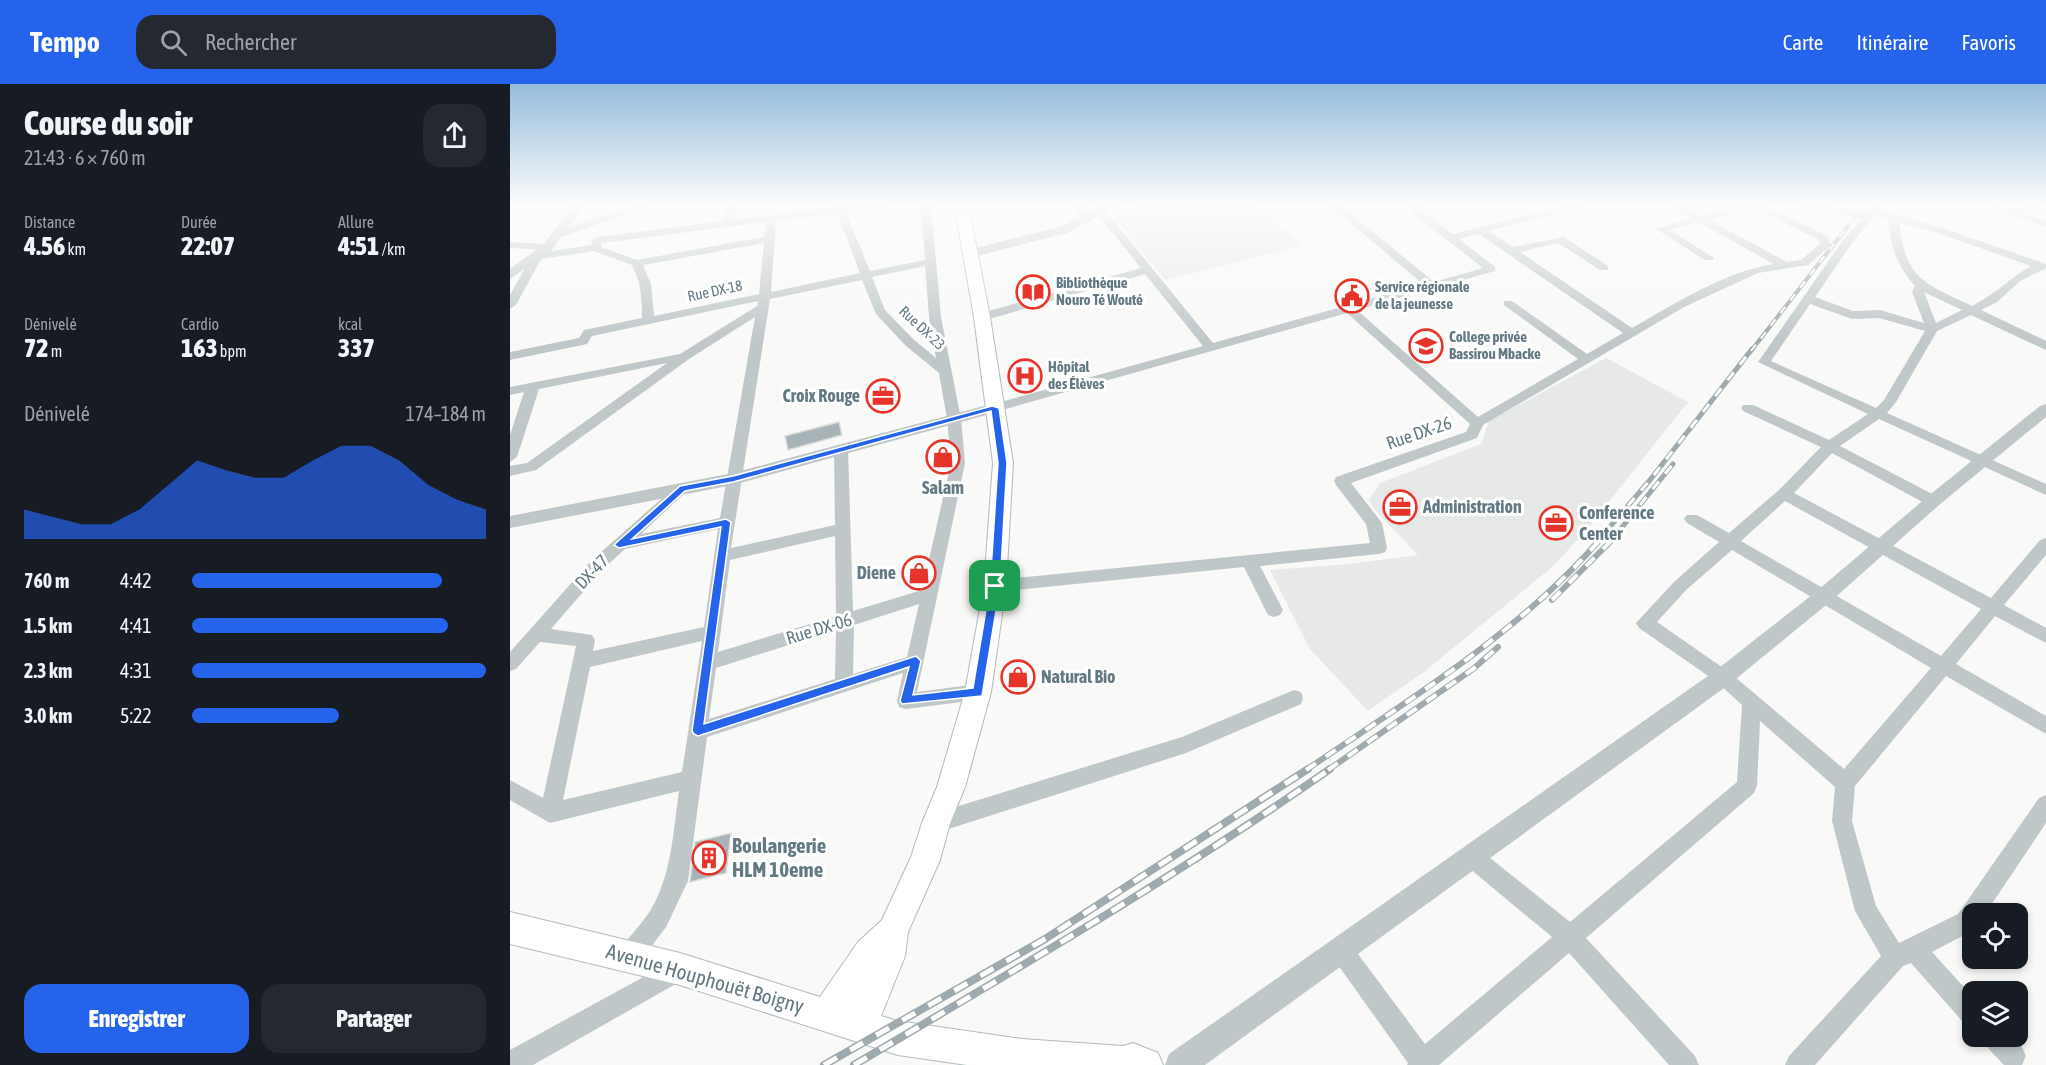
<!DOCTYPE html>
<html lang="fr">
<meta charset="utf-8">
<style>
body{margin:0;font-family:"Asap Condensed",sans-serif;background:#242831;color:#f1f3f6;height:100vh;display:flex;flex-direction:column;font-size:22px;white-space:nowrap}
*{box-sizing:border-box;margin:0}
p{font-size:20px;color:#9ea1a6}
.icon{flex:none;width:33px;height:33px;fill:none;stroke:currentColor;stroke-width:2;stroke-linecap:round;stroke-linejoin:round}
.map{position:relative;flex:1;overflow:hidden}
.sheet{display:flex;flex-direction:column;background:#171b24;width:510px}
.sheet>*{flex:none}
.fabs{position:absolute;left:1452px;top:819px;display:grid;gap:12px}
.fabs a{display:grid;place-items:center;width:66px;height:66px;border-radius:12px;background:#171b24;box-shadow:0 3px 9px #0003;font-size:30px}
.pin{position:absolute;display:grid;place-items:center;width:51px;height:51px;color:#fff;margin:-26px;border-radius:12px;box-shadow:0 3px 9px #0006}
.round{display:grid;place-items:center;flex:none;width:63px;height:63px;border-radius:18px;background:#242831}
.head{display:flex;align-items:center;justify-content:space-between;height:102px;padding:0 24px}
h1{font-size:33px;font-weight:800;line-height:45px}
.metrics{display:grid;grid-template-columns:repeat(3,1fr);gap:9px;height:102px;padding:6px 24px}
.metrics div{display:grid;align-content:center}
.metrics b{font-size:26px;font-weight:800}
.metrics small{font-size:16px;font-weight:400}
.metrics p{font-size:16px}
.chart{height:168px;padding:12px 24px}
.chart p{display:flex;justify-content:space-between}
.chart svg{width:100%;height:108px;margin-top:6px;fill:#2563eb;opacity:.7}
.primary-button{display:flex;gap:12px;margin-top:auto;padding:12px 24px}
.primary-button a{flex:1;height:69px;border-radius:18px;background:#2563eb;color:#fff;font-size:24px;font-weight:800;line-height:69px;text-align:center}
.primary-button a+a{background:#242831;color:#f1f3f6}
ul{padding:0 24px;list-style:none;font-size:20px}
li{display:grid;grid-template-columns:96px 72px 1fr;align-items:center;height:45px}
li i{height:15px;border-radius:8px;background:#2563eb}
header{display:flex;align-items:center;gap:36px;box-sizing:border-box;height:84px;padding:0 30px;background:#2563eb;color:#fff}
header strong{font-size:28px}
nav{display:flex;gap:33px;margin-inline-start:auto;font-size:21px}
.search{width:420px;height:54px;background:#242831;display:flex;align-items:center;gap:15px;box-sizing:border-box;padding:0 21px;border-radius:18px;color:#9ea1a6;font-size:22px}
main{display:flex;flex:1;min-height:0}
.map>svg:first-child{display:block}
</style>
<header>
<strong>Tempo</strong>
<div class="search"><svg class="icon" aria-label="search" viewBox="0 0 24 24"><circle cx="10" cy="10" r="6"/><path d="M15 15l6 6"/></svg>Rechercher</div>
<nav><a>Carte</a><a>Itinéraire</a><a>Favoris</a></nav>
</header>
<main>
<section class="sheet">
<div class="head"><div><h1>Course du soir</h1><p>21:43 · 6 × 760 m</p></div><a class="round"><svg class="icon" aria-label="share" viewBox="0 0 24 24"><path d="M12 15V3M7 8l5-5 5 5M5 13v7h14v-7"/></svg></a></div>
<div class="metrics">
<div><p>Distance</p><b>4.56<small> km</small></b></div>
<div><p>Durée</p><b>22:07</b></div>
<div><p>Allure</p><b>4:51<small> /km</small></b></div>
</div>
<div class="metrics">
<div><p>Dénivelé</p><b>72<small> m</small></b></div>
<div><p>Cardio</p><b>163<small> bpm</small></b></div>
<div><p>kcal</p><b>337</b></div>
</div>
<div class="chart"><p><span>Dénivelé</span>174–184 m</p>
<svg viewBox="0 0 160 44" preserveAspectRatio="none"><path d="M0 44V32L10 35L20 38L30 38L40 32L50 22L60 12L70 16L80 19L90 19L100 12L110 6L120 6L130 12L140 22L150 28L160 32V44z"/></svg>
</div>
<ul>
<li><b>760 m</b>4:42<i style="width:85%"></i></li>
<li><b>1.5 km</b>4:41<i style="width:87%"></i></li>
<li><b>2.3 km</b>4:31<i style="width:100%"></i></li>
<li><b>3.0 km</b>5:22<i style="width:50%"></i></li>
</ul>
<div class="primary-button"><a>Enregistrer</a><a>Partager</a></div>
</section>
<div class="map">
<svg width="1536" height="981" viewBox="0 0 1536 981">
<rect width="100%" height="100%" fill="#f9f9f7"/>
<g fill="#e7e9e8">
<polygon points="641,120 747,120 793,162 655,196 605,134 615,125"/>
<polygon points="1164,120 1242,120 1197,129"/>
<polygon points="1096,274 1178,318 1074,449 1041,484 915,587 858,627 800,565 760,486 840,480 908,471 865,426 859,416 870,399 971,360 979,337"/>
</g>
<g fill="#a7b3b7" stroke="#dbdbd9" stroke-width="1.5">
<polygon points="329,338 332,351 278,366 275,352"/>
<polygon points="221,749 216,789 180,798 185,758"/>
</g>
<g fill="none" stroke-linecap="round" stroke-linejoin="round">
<defs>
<polygon id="secondary" points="444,120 458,120 480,233 503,379 496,502 481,608 455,703 440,739 430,776 398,848 395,872 371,932 388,937 512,955 613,962 623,959 648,969 653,981 457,981 388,971 170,901 0,860 0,828 170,869 310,913 348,858 372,836 401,773 412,739 427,703 455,608 474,502 483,379 464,233"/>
</defs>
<use href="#secondary" stroke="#b2bbbe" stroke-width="2"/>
<g fill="#c0c7c9" fill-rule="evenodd">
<path d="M215,120h10l-1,16 106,-14 51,-2 -5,3 -40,5 24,59 55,-11 -4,-56h10l10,113 20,102 4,44 -48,229 61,-8 7,2 2,6 -2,6 -7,2 -72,9 -7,-2 -2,-6 6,-28 -196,64 -19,144 -22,46 -28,37 -8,4 -8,-4 -4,-8c7,-17 22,-29 32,-45 22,-36 23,-79 29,-120l-129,32 -40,-23v-20l33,18 33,-152 -36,-4 -24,27 -6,2v-19l81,-91 87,-77h10l2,4 -49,46 79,-16 35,-201 -66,42 -153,111 -26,6v-10l17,-3 140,-100 -128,26 -22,68 -7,5v-27l14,-43 -14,3v-8l170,-33 77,-48 1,-5 -166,35 -5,8 -77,16v-8l69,-14 5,-8 58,-12c0,-19 -1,-36 -10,-53l-38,-14 -53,8 -25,46 -6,4v-14l23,-41 58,-9 3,-7 4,-1 126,-16zM327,129l23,60 -89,19 5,-71zM256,138l-2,15 -127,23 -36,-13 1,-4zM254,159l-5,51 -105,22 -3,-32 -8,-19zM415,182l4,51 7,41 -23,-19 -28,-29 -13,-33zM352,196l14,34 29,31 34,28 8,46 4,44 -29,127 -69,21 -5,-162 -2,-3h-10l-2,3 1,76 -104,23 39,-249zM208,445l-14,98 -111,24 2,-11 -3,-5 -41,-6 52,-60 22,-20zM325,452l1,80 -118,36 12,-92zM409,520l-12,53 -54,17 1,-49zM326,546l-1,49 -126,40 7,-51zM192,557l-20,131 -119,28 27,-133z"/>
<polygon points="560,120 570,120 582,134 581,136 573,136"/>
<path d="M818,120h11l95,78 49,-14 -72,-56v-8h10l-1,5 33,25 118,-30h15l-2,2 -95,25 24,16 51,-10 44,29v4h-8l-42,-27 -38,9 112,76c42,-24 94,-57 142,-64l-76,-42 -28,8 44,28 -1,2h-8l-49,-31 35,-11 -24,-14h12l22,12 47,-12h15l64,32 4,9 -23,20 -50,8 -74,34 -201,118 -6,13 -126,45 31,40 5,25 -2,4 -6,2 -119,12 23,44 -3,5 -6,2 -6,-2 -24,-48 -249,25 -6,-2 -2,-4 2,-4 6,-2 375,-37 -4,-19 -30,-39 -2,-4 2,-4 130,-45 4,-8 -123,-111 -352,99 -7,-4 2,-3 213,-59 -58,-72 -159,46 -4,1 -6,-4 2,-3 163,-46 -47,-58 5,-3 4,1 110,135 210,-59zM1244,124l65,32 1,4 -19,16 -14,2 -78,-42zM969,150l144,99 -36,21 -75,-53h-8v4l74,54 -100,58 -121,-107 138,-39v-4l-36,-28z"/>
<path d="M1286,120h20l50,9 8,-9h10l-5,6 67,19 100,35v4l-26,13 -23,21 -16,8 65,31v9l-75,-35 -34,16 -41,71 -9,11 159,71v11l-167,-76 -39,27 98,51 3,4 -3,4h-10l-96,-52 -38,40 197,105 49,-58 6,-2v17l-42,50 42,23v15l-51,-27 -39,48 90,52v18l-100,-58 -91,110 -3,35 24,85 23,37 59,-29 81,-116 7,-3v28l-61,91h-13v17l-40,21 40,44v29l-9,-3 -52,-59 -8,3 -88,99h-30l4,-9 92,-100 -26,-45 -23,-90 3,-34 -75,-66 -3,65 -3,7 -168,145 109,118 4,9h-30l-100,-112 -130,112h-32l1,-2 -75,-105 -4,-8 4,-8 8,-4 8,4 76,102 127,-107 -89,-74 -3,-7 3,-7 8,-3 8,3 91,73 167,-140 5,-77 -25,-23 -78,-54 -3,-5 38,-41 45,-40 -32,-19 -3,-4 3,-4h10l32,18 50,-43 42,-43 -78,-36 -2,-3 2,-3h10l76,35 39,-26 -110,-52 86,-123 18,-21 -61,-11zM1365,131l13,5c3,27 9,46 27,66l-3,6 12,31 -44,-13 -27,1 -38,-14 37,-54zM1389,139l39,10 93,33c-21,12 -37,29 -59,40 -48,-23 -66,-26 -73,-83zM1414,208l38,18 -26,13zM1300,220l42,15 27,-1 46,13 -41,69 -8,8 -105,-47zM1275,417l196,108 -40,47 -200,-115zM1222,466l199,118 -87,101 -115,-97 -72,-50 29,-32z"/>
<path d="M1471,120c11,-1 18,4 29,5 6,0 23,-5 34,-5l-2,2 -21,6 25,9v6z"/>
<polygon points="0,158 38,160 43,163 38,166 0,164"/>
<polygon points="784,606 791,608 793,614 791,620 676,669 426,749 419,746 416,739 419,732 426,729 672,653"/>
<polygon points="170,873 178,877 182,885 178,893 23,981 0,981 0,966"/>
<polygon points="1472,952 1502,952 1512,963 1516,972 1512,981 1494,981 1475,961"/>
</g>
<g fill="#c0c7c9" fill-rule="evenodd">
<polygon points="63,120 75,120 59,143 129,120 146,120 51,153 42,166 0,195 0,185 34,160"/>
<polygon points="597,120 611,120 557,149 459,174 453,170 454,167 549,143"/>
<polygon points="485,319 493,324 491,327 223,401 0,444 0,432 223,389"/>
<polygon points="1536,320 1536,333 1429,421 1321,517 1221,599 695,981 655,981 659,970 1205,587 1307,507 1417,413 1530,322"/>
</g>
<use href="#secondary" fill="#fff" fill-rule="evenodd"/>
<defs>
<polyline id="rail-far3" points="1241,267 1355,120"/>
<g id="rail-far2">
<polyline points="1092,452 1140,396 1242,265"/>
<polyline points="1105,452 1163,380"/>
</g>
<g id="rail-far1">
<polyline points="1042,516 1107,451"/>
<path d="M796,686c104,-71 215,-138 298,-235"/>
<polyline points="818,686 963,585 988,563"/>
</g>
<g id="rail">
<polyline points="314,981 535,855 798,685"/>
<path d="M344,981c161,-95 323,-189 476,-296"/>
</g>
</defs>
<use href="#rail-far3" stroke="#9faaae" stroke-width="4"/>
<use href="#rail-far2" stroke="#9faaae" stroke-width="5"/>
<use href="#rail-far1" stroke="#9faaae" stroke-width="6"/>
<use href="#rail" stroke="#9faaae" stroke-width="8"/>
<use href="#rail-far3" stroke="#fff" stroke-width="2" stroke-dasharray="8" stroke-linecap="butt"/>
<use href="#rail-far2" stroke="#fff" stroke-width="3" stroke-dasharray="10" stroke-linecap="butt"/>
<use href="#rail-far1" stroke="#fff" stroke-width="4" stroke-dasharray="12" stroke-linecap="butt"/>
<use href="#rail" stroke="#fff" stroke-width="5" stroke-dasharray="15" stroke-linecap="butt"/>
</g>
<linearGradient id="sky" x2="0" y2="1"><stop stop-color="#95bcdc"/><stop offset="0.47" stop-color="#fcfcfb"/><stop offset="1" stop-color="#fcfcfb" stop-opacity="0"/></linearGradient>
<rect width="1536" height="257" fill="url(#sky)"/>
<path fill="#2563eb" stroke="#fff" stroke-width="1.5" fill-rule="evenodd" d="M482,322l7,2 8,55 -7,123 -18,110 -80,8 -2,-3 9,-34 -211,69 -4,-2 -2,-3 29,-204 -102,21 -5,-3 2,-2 64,-57 53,-10zM481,327l7,52 -8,123 -17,102 -60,7 8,-34 -5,-5 -212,68 27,-202 -5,-3 -94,20 53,-48 48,-9z"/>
<defs>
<symbol id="library-ring" viewBox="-11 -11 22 22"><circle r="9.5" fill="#fff" stroke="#e7342a" stroke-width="1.5"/><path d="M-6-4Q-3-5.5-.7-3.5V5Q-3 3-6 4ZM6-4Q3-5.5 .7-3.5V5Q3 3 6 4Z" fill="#e7342a"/></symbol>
<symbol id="civic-ring" viewBox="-11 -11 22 22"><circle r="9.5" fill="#fff" stroke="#e7342a" stroke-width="1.5"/><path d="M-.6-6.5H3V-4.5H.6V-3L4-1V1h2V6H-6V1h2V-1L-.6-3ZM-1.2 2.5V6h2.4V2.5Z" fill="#e7342a"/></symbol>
<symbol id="school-ring" viewBox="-11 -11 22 22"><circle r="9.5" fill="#fff" stroke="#e7342a" stroke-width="1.5"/><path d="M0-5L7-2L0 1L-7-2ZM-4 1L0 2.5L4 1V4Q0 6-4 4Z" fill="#e7342a"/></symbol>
<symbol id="hospital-ring" viewBox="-11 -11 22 22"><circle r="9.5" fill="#fff" stroke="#e7342a" stroke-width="1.5"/><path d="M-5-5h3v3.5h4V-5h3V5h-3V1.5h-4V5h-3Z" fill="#e7342a"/></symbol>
<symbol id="office-ring" viewBox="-11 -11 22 22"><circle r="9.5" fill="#fff" stroke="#e7342a" stroke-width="1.5"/><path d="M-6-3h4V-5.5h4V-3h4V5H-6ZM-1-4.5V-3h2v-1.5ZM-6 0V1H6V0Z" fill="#e7342a"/></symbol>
<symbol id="shop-ring" viewBox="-11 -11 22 22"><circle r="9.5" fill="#fff" stroke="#e7342a" stroke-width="1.5"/><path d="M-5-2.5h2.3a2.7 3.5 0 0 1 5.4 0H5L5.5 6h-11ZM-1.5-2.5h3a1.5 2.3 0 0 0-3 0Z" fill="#e7342a"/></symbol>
<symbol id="building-ring" viewBox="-11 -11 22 22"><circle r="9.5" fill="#fff" stroke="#e7342a" stroke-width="1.5"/><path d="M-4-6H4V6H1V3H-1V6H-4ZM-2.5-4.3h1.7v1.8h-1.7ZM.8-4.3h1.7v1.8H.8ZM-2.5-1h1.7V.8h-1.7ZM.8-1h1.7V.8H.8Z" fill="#e7342a"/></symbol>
</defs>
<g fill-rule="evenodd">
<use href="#library-ring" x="504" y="189" width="38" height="38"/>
<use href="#civic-ring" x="823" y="193" width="38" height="38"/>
<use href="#school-ring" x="897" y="243" width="38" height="38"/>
<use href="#hospital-ring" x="496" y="273" width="38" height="38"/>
<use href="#office-ring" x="354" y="293" width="38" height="38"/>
<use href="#shop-ring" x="414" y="354" width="38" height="38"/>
<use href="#office-ring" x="871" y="404" width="38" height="38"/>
<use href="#office-ring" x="1027" y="420" width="38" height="38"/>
<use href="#shop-ring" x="390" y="470" width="38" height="38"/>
<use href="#shop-ring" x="489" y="574" width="38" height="38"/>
<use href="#building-ring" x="180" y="755" width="38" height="38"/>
</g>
<g text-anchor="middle" stroke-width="6" stroke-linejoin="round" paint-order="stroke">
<g font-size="15" font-weight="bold" fill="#647a83" stroke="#fff" text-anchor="start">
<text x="546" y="204">Bibliothèque<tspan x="546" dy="17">Nouro Té Wouté</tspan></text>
<text x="865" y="208">Service régionale<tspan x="865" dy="17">de la jeunesse</tspan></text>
<text x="939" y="258">College privée<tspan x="939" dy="17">Bassirou Mbacke</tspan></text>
<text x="538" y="288">Hôpital<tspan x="538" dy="17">des Élèves</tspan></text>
</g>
<g font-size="15" fill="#647a83" stroke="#fff">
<text transform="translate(205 207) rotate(-12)" y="5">Rue DX-18</text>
<text transform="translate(412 244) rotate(43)" y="5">Rue DX-23</text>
</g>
<g font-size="18" font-weight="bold" fill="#647a83" stroke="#fff" text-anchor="start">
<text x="350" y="318" text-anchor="end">Croix Rouge</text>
<text x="433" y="410" text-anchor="middle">Salam</text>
<text x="913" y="429">Administration</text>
<text x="1069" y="435">Conference<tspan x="1069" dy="21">Center</tspan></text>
<text x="386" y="495" text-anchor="end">Diene</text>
<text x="531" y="599">Natural Bio</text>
</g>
<g font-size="18" fill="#647a83" stroke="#fff">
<text transform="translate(909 349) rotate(-19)" y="6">Rue DX-26</text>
<text transform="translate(82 488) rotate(-46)" y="6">DX-47</text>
<text transform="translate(309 545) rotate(-17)" y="6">Rue DX-06</text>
</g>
<g font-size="21" font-weight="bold" fill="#647a83" stroke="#fff" text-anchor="start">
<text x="222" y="769">Boulangerie<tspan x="222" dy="24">HLM 10eme</tspan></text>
</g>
<g font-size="21" fill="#647a83" stroke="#fff">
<text transform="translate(195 895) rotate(16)" y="7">Avenue Houphouët Boigny</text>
</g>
</g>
</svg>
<div class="fabs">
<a><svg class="icon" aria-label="locate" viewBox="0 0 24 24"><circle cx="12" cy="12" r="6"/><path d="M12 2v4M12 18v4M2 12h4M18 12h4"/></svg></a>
<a><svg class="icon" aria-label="layers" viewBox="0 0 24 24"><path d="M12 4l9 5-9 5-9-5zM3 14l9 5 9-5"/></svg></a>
</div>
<div class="pin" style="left:485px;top:502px;background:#1e9e55"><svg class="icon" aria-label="arrive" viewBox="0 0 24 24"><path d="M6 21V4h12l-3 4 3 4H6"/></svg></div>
</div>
</main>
